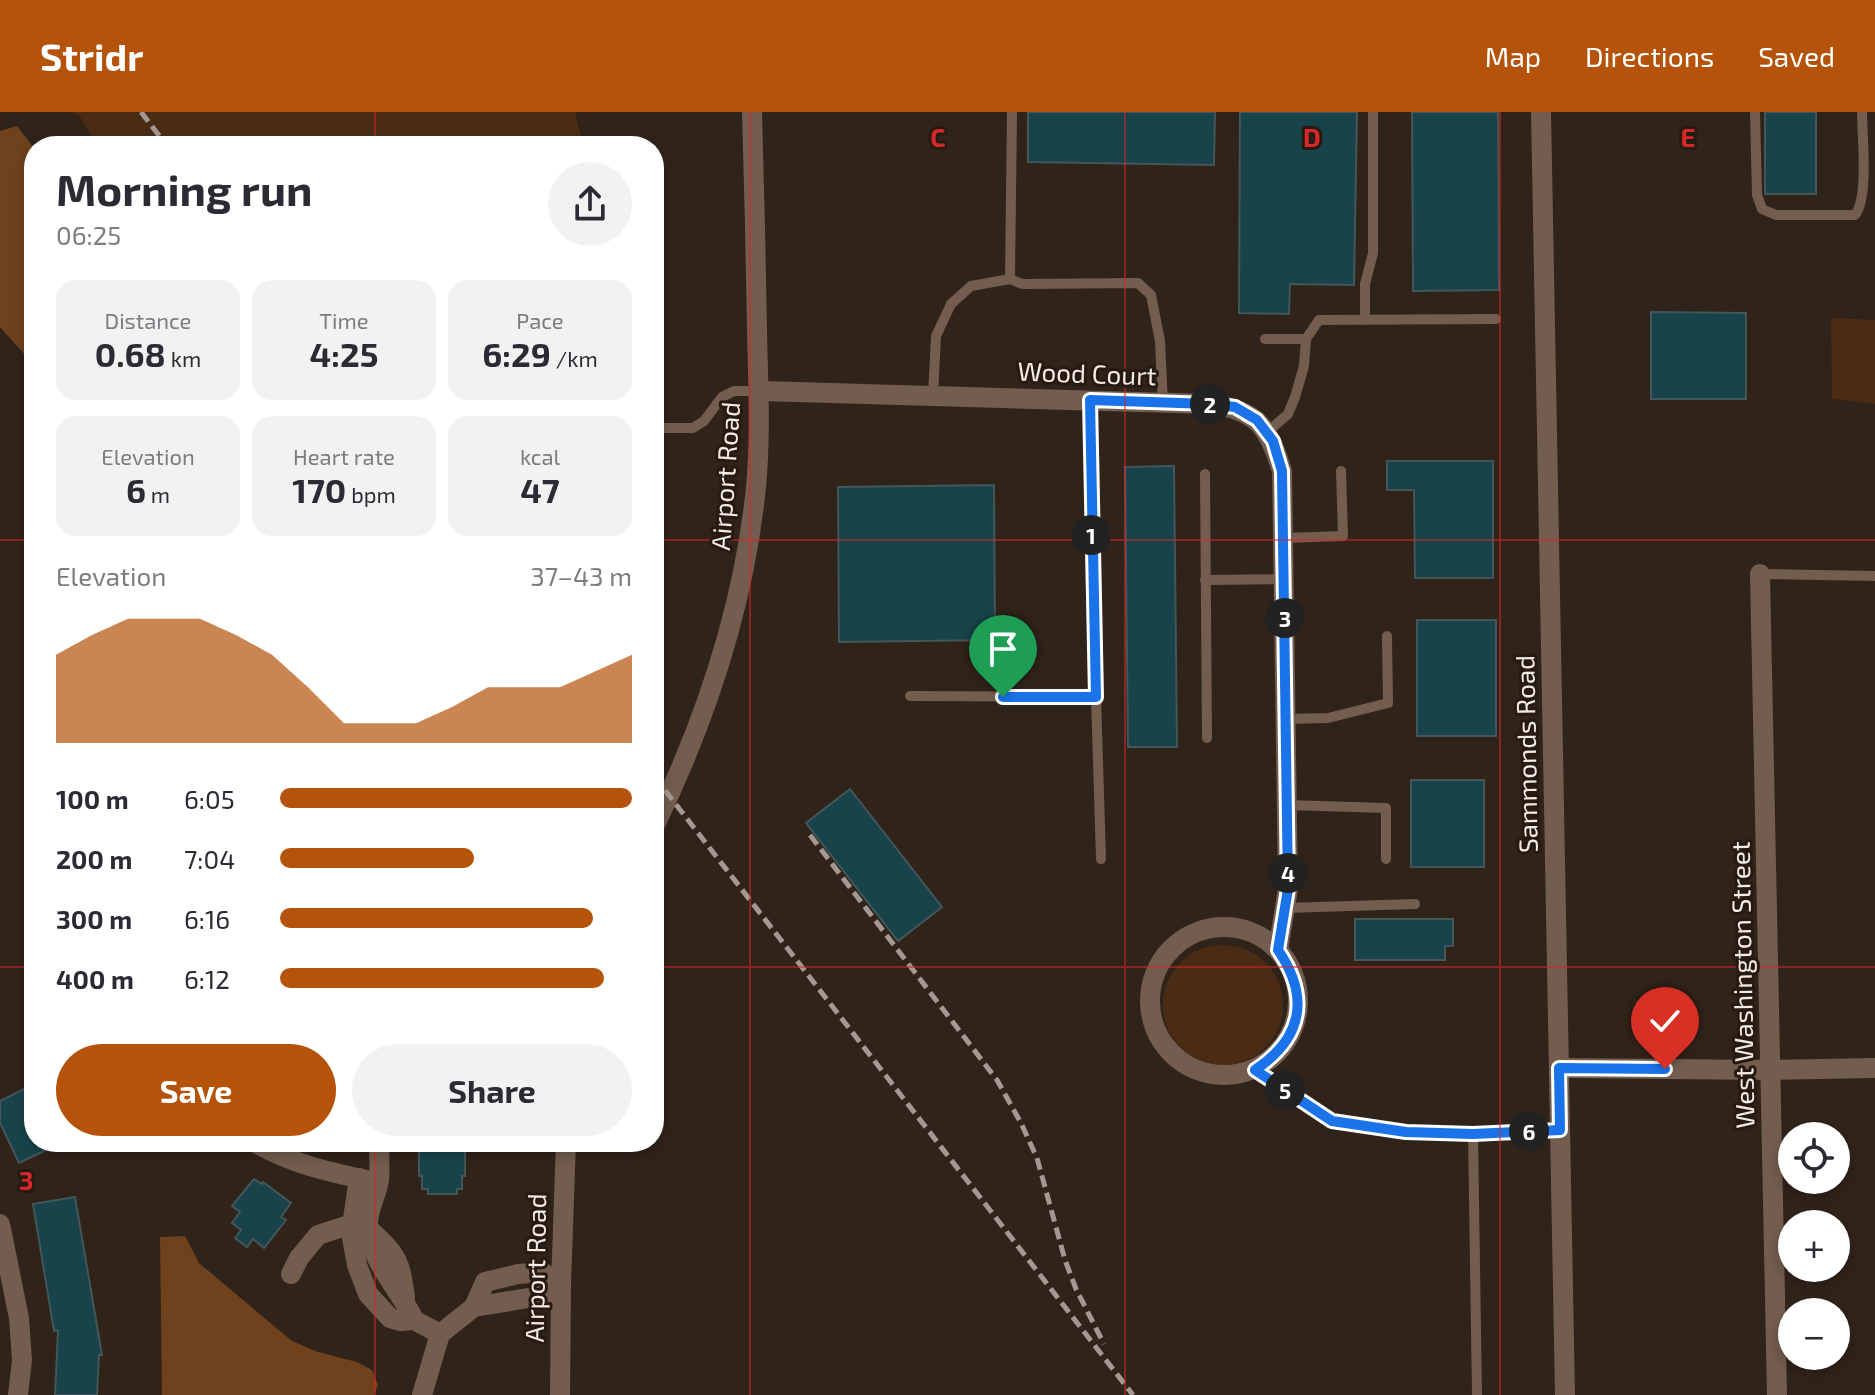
<!DOCTYPE html>
<meta charset="utf-8">
<style>
body{margin:0;font-family:"Exo 2",sans-serif;background:#f2f2f3;color:#2b2b33;height:100vh;display:flex;flex-direction:column;font-size:30px;white-space:nowrap}
*{box-sizing:border-box;margin:0}
p{font-size:26px;color:#7c7c81}
.icon{flex:none;width:44px;height:44px;fill:none;stroke:currentColor;stroke-width:2;stroke-linecap:round;stroke-linejoin:round}
.map{position:relative;flex:1;overflow:hidden}
.drawer{position:absolute;left:24px;top:24px;width:640px;height:1016px;display:flex;flex-direction:column;background:#fff;border-radius:32px;box-shadow:0 4px 12px #0003}
.drawer>*{flex:none}
.fabs{position:absolute;left:1778px;top:1010px;display:grid;gap:16px}
.fabs a{display:grid;place-items:center;width:72px;height:72px;border-radius:50%;background:#fff;box-shadow:0 4px 12px #0003;font-size:40px}
.pin{position:absolute;display:grid;place-items:center;width:68px;height:68px;color:#fff;margin:-82px -34px;border-radius:50% 50% 50% 0;rotate:-45deg;box-shadow:0 0 8px #0007}
.pin .icon{rotate:45deg}
.km{position:absolute;width:40px;height:40px;margin:-20px;border-radius:50%;background:#222;color:#fff;font-size:22px;line-height:40px;text-align:center}
.round{display:grid;place-items:center;flex:none;width:84px;height:84px;border-radius:42px;background:#f2f2f3}
.summary{display:flex;align-items:center;justify-content:space-between;height:136px;padding:0 32px}
h1{font-size:44px;font-weight:700;line-height:60px}
.stats{display:grid;grid-template-columns:repeat(3,1fr);gap:12px;height:136px;padding:8px 32px}
.stats div{display:grid;align-content:center;border-radius:20px;background:#f2f2f3;text-align:center}
.stats b{font-size:34px;font-weight:700}
.stats small{font-size:22px;font-weight:400}
.stats p{font-size:22px}
.chart{height:224px;padding:16px 32px}
.chart p{display:flex;justify-content:space-between}
.chart svg{width:100%;height:144px;margin-top:8px;fill:#b45309;opacity:.7}
.action{display:flex;gap:16px;margin-top:auto;padding:16px 32px}
.action a{flex:1;height:92px;border-radius:48px;background:#b45309;color:#fff;font-size:32px;font-weight:700;line-height:92px;text-align:center}
.action a+a{background:#f2f2f3;color:#2b2b33}
ul{padding:0 32px;list-style:none;font-size:26px}
li{display:grid;grid-template-columns:128px 96px 1fr;align-items:center;height:60px}
li i{height:20px;border-radius:10px;background:#b45309}
header{display:flex;align-items:center;gap:48px;box-sizing:border-box;height:112px;padding:0 40px;background:#b45309;color:#fff}
header strong{font-size:38px}
nav{display:flex;gap:44px;margin-inline-start:auto;font-size:28px}
.map>svg:first-child{display:block}
</style>
<header>
<strong>Stridr</strong>
<nav><a>Map</a><a>Directions</a><a>Saved</a></nav>
</header>
<div class="map">
<svg width="1875" height="1283" viewBox="0 0 1875 1283">
<rect width="100%" height="100%" fill="#30231a"/>
<g fill="#4a2c15">
<polygon points="69,0 575,0 583,34 97,34 79,3"/>
<polygon points="1831,206 1875,208 1875,292 1832,287"/>
<circle cx="1223" cy="893" r="60"/>
</g>
<g fill="#6f411c">
<polygon points="17,14 34,36 34,253 0,215 0,19"/>
<polygon points="185,1124 199,1151 292,1229 318,1240 357,1250 372,1258 378,1273 374,1283 162,1283 160,1125"/>
</g>
<g fill="#18434b" stroke="#43565a" stroke-width="2">
<polygon points="1028,0 1215,0 1214,53 1028,50"/>
<polygon points="1240,0 1357,0 1354,173 1290,172 1289,202 1239,201"/>
<polygon points="1412,0 1498,0 1499,178 1413,179"/>
<rect x="1765" y="0" width="51" height="82"/>
<polygon points="1651,200 1746,201 1746,287 1651,287"/>
<polygon points="1387,349 1493,349 1493,466 1415,466 1414,378 1387,378"/>
<polygon points="1174,354 1177,635 1128,635 1125,355"/>
<polygon points="994,373 995,528 839,530 838,375"/>
<rect x="1417" y="508" width="79" height="116"/>
<rect x="1411" y="668" width="73" height="87"/>
<polygon points="850,677 942,795 898,829 806,711"/>
<polygon points="1355,807 1453,807 1453,834 1445,834 1445,848 1355,848"/>
<polygon points="30,974 34,984 34,1030 63,1030 19,1051 0,1011 0,989"/>
<polygon points="419,1030 465,1030 465,1064 462,1064 462,1077 457,1077 457,1082 428,1082 428,1077 422,1077 422,1064 419,1064"/>
<polygon points="254,1067 262,1072 263,1070 291,1091 281,1105 286,1108 264,1136 253,1127 247,1135 235,1126 241,1118 232,1111 240,1100 232,1094"/>
<polygon points="75,1085 102,1243 99,1243 97,1283 55,1283 58,1218 54,1219 33,1092"/>
</g>
<g fill="none" stroke-linecap="round" stroke-linejoin="round">
<g stroke="#725d4e" stroke-width="10">
<polyline points="1012,0 1010,167 1022,172 1138,171 1151,183 1160,229 1163,291"/>
<path d="M1755,0l2,83 5,14 14,6h79c14,-17 7,-80 7,-103"/>
<polyline points="1365,208 1365,172 1373,141 1373,0"/>
<polyline points="1265,227 1306,227"/>
<polyline points="933,284 936,224 951,192 971,174 1010,167"/>
<polyline points="654,316 693,316 704,309 722,285 734,279 759,279"/>
<polyline points="1266,321 1288,302 1295,285 1304,254 1306,227 1319,208 1496,207"/>
<polyline points="1205,362 1207,626"/>
<polyline points="1283,426 1343,424 1341,359"/>
<polyline points="1760,462 1875,464"/>
<polyline points="1205,468 1284,467"/>
<polyline points="910,584 1096,585 1090,288"/>
<polyline points="1096,585 1101,747"/>
<polyline points="1287,607 1328,606 1388,591 1387,524"/>
<polyline points="1287,693 1386,696 1386,747"/>
<polyline points="1285,796 1415,792"/>
<polyline points="1255,958 1332,1009 1406,1020 1473,1022"/>
<polyline points="1477,1283 1473,1022 1560,1018"/>
</g>
<g stroke="#725d4e" stroke-width="20">
<path d="M759,279l451,13c48,6 58,23 72,67l6,418 -10,61"/>
<polyline points="1760,462 1777,1283"/>
<circle cx="1224" cy="889" r="74"/>
<polyline points="1559,956 1771,958 1875,956"/>
<path d="M254,1030c37,22 76,30 117,39"/>
<path d="M379,1030c0,13 1,26 0,38 -2,15 -11,28 -11,43 0,37 32,66 46,97"/>
<polyline points="359,1066 351,1120 357,1153 368,1182 390,1206 401,1209 414,1208 440,1222"/>
<polyline points="0,1112 19,1206 22,1248 18,1283"/>
<path d="M370,1118c28,26 30,30 35,68"/>
<polygon points="542,1160 561,1173 540,1184 474,1195 485,1170 518,1162"/>
<polyline points="291,1162 299,1146 318,1123 352,1112"/>
<polyline points="422,1283 440,1222 474,1195"/>
</g>
<g stroke="#725d4e" stroke-width="20">
<polyline points="1541,0 1565,1283"/>
<path d="M654,715c52,-107 90,-221 102,-340 5,-52 2,-105 1,-157 -1,-73 -3,-145 -5,-218"/>
<polyline points="560,1283 561,1173 566,1030"/>
</g>
<g stroke="#a39992" stroke-width="5" stroke-dasharray="12 6" stroke-linecap="butt">
<polyline points="141,0 167,34"/>
<polyline points="654,664 1133,1283"/>
<polyline points="810,723 997,968 1021,1011 1037,1046 1065,1148 1076,1177 1104,1232"/>
</g>
</g>
<g fill="none" stroke-linecap="round" stroke-linejoin="round">
<defs>
<path id="route" d="M1003,585h93l-6,-297 120,4 25,3 22,13 16,21 9,30 6,418 -10,61c32,47 25,88 -23,120l77,51 74,11 67,2 87,-4 -1,-62 106,1"/>
</defs>
<use href="#route" stroke="#fff" stroke-width="16"/>
<use href="#route" stroke="#1a73e8" stroke-width="10"/>
</g>
<path fill="none" stroke="#d62828" stroke-width="2" stroke-opacity="0.55" d="M375,0v34M750,0v1283M1125,0v1283M1500,0v1283M0,428h34M654,428h1221M0,855h34M654,855h1221M375,1030v253"/>
<g text-anchor="middle" stroke-width="6" stroke-linejoin="round" paint-order="stroke">
<g font-size="26" fill="#f4ebe5" stroke="#261a11">
<text transform="translate(1087 262) rotate(2)" y="9">Wood Court</text>
<text transform="translate(726 364) rotate(-86)" y="9">Airport Road</text>
<text transform="translate(1527 642) rotate(-91)" y="9">Sammonds Road</text>
<text transform="translate(1743 873) rotate(-91)" y="9">West Washington Street</text>
<text transform="translate(536 1156) rotate(-89)" y="9">Airport Road</text>
</g>
</g>
<g font-size="26" text-anchor="middle" font-weight="bold" fill="#d62828" stroke="#261a11" stroke-width="6" stroke-linejoin="round" paint-order="stroke">
<text x="938" y="35">C</text>
<text x="1312" y="35">D</text>
<text x="1688" y="35">E</text>
<text x="26" y="1078">3</text>
</g>
</svg>
<div class="fabs">
<a><svg class="icon" aria-label="locate" viewBox="0 0 24 24"><circle cx="12" cy="12" r="6"/><path d="M12 2v4M12 18v4M2 12h4M18 12h4"/></svg></a>
<a>+</a>
<a>−</a>
</div>
<div class="pin" style="left:1003px;top:585px;background:#1e9e55"><svg class="icon" aria-label="arrive" viewBox="0 0 24 24"><path d="M6 21V4h12l-3 4 3 4H6"/></svg></div>
<div class="pin" style="left:1665px;top:957px;background:#d93025"><svg class="icon" aria-label="check" viewBox="0 0 24 24"><path d="M5 12l5 5 9-10"/></svg></div>
<b class="km" style="left:1091px;top:423px">1</b>
<b class="km" style="left:1210px;top:292px">2</b>
<b class="km" style="left:1285px;top:506px">3</b>
<b class="km" style="left:1288px;top:761px">4</b>
<b class="km" style="left:1285px;top:978px">5</b>
<b class="km" style="left:1529px;top:1019px">6</b>
<section class="drawer">
<div class="summary"><div><h1>Morning run</h1><p>06:25</p></div><a class="round"><svg class="icon" aria-label="share" viewBox="0 0 24 24"><path d="M12 15V3M7 8l5-5 5 5M5 13v7h14v-7"/></svg></a></div>
<div class="stats">
<div><p>Distance</p><b>0.68<small> km</small></b></div>
<div><p>Time</p><b>4:25</b></div>
<div><p>Pace</p><b>6:29<small> /km</small></b></div>
</div>
<div class="stats">
<div><p>Elevation</p><b>6<small> m</small></b></div>
<div><p>Heart rate</p><b>170<small> bpm</small></b></div>
<div><p>kcal</p><b>47</b></div>
</div>
<div class="chart"><p><span>Elevation</span>37–43 m</p>
<svg viewBox="0 0 160 44" preserveAspectRatio="none"><path d="M0 44V17L10 11L20 6L30 6L40 6L50 11L60 17L70 27L80 38L90 38L100 38L110 33L120 27L130 27L140 27L150 22L160 17V44z"/></svg>
</div>
<ul>
<li><b>100 m</b>6:05<i style="width:100%"></i></li>
<li><b>200 m</b>7:04<i style="width:55%"></i></li>
<li><b>300 m</b>6:16<i style="width:89%"></i></li>
<li><b>400 m</b>6:12<i style="width:92%"></i></li>
</ul>
<div class="action"><a>Save</a><a>Share</a></div>
</section>
</div>
